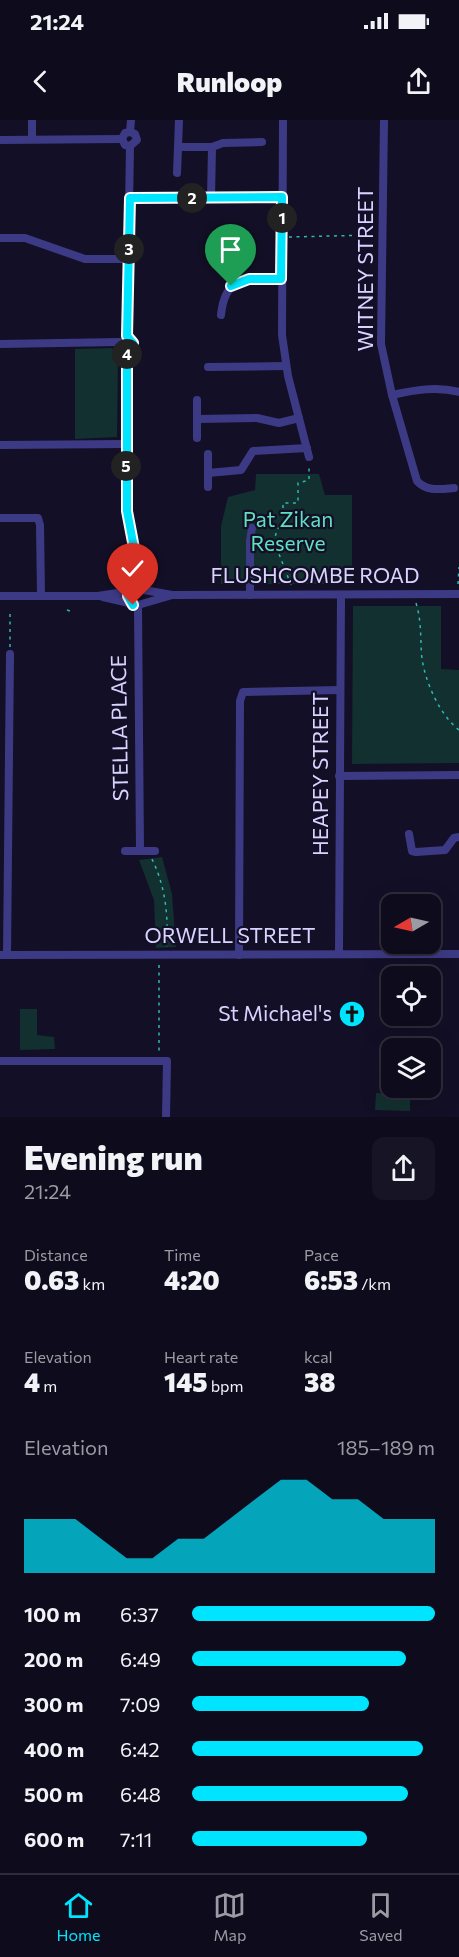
<!DOCTYPE html>
<meta charset="utf-8">
<style>
body{margin:0;font-family:Commissioner,sans-serif;background:#171425;color:#f1f3f6;height:100vh;display:flex;flex-direction:column;font-size:22px;white-space:nowrap}
*{box-sizing:border-box;margin:0}
p{font-size:20px;color:#9b9ba3}
.icon{flex:none;width:33px;height:33px;fill:none;stroke:currentColor;stroke-width:2;stroke-linecap:round;stroke-linejoin:round}
.map{position:relative;height:997px;overflow:hidden}
.side{display:flex;flex-direction:column;background:#0e0b1c;flex:1}
.side>*{flex:none}
.needle{width:39px;rotate:261deg}
.controls{position:absolute;left:381px;top:774px;display:grid;gap:12px}
.controls a{display:grid;place-items:center;width:60px;height:60px;border-radius:12px;background:#0e0b1c;box-shadow:0 6px 24px #0002,0 0 0 2px #2e2b3b;font-size:30px}
.pin{position:absolute;display:grid;place-items:center;width:51px;height:51px;color:#fff;margin:-62px -26px;border-radius:50% 50% 50% 0;rotate:-45deg;box-shadow:0 0 6px #0007}
.pin .icon{rotate:45deg}
.km{position:absolute;width:30px;height:30px;margin:-15px;border-radius:50%;background:#222;color:#fff;font-size:16px;line-height:30px;text-align:center}
.round{display:grid;place-items:center;flex:none;width:63px;height:63px;border-radius:12px;background:#171425}
.overview{display:flex;align-items:center;justify-content:space-between;height:102px;padding:0 24px}
h1{font-size:33px;font-weight:800;line-height:45px}
.stats{display:grid;grid-template-columns:repeat(3,1fr);gap:9px;height:102px;padding:6px 24px}
.stats div{display:grid;align-content:center}
.stats b{font-size:26px;font-weight:800}
.stats small{font-size:16px;font-weight:400}
.stats p{font-size:16px}
.chart{height:168px;padding:12px 24px}
.chart p{display:flex;justify-content:space-between}
.chart svg{width:100%;height:108px;margin-top:6px;fill:#00e5ff;opacity:.7}
ul{padding:0 24px;list-style:none;font-size:20px}
li{display:grid;grid-template-columns:96px 72px 1fr;align-items:center;height:45px}
li i{height:15px;border-radius:8px;background:#00e5ff}
.status{display:flex;justify-content:space-between;align-items:center;height:42px;padding:0 30px;background:#0e0b1c;direction:ltr}
.status svg{height:16px;fill:currentColor}
header{display:flex;justify-content:space-between;align-items:center;height:78px;padding:0 24px;background:#0e0b1c;font-size:27px;font-weight:800}
.tabs{display:flex;justify-content:space-around;align-items:center;height:84px;border-top:2px solid #2e2b3b;background:#0e0b1c;font-size:16px;color:#9b9ba3}
.tabs a{display:grid;justify-items:center;gap:3px}
.tabs .current{color:#00e5ff}
.map>svg:first-child{display:block}
</style>
<div class="status"><b>21:24</b><svg viewBox="0 0 49 12"><path d="M0 12V9h3v3zM5 12V6h3v6zM10 12V3h3v9zM15 12V0h3v12zM26 1h20v11H26zM47 4h2v5h-2z"/></svg></div>
<header><svg class="icon" aria-label="back" viewBox="0 0 24 24"><path d="M15 5l-7 7 7 7"/></svg>Runloop<svg class="icon" aria-label="share" viewBox="0 0 24 24"><path d="M12 15V3M7 8l5-5 5 5M5 13v7h14v-7"/></svg></header>
<div class="map">
<svg width="459" height="997" viewBox="0 0 459 997">
<rect width="100%" height="100%" fill="#130f26"/>
<g fill="#12302f">
<polygon points="112,228 118,235 117,317 75,319 75,229"/>
<polygon points="256,354 319,354 325,375 352,375 352,464 221,464 221,406 228,377 255,370"/>
<polygon points="353,486 441,486 441,549 459,550 459,643 352,644"/>
<polygon points="162,737 172,774 176,827 156,828 154,780 139,740"/>
<polygon points="20,889 37,889 37,915 54,917 55,929 20,930"/>
<polygon points="376,973 410,974 410,991 375,990"/>
</g>
<g fill="none" stroke-linecap="round" stroke-linejoin="round">
<g stroke="#2fb8b0" stroke-width="1.5" stroke-dasharray="3 4.5" stroke-linecap="butt">
<polyline points="289,117 374,115"/>
<polyline points="458,464 459,447"/>
<polyline points="291,465 274,421 277,410 283,402 283,383 298,383 298,363 309,360 309,344"/>
<path d="M416,483c6,19 4,37 6,56 4,25 18,56 37,71"/>
<polyline points="67,490 70,491"/>
<polyline points="10,527 10,492"/>
<path d="M152,739c14,29 16,56 15,88"/>
<polyline points="159,845 159,934"/>
</g>
<g stroke="#3d3a85" stroke-width="8">
<polyline points="179,0 178,27 212,27 211,78"/>
<polyline points="283,0 282,215 288,256 309,337"/>
<path d="M384,0l-3,224 11,51 25,86c10,11 24,8 37,7"/>
<polyline points="130,12 131,0"/>
<polyline points="32,19 32,0"/>
<polyline points="0,20 122,19"/>
<polyline points="130,26 125,25 122,19 125,13 130,12"/>
<polyline points="130,26 137,20 135,14 130,12"/>
<polyline points="212,27 223,23 262,22"/>
<polyline points="177,53 178,27"/>
<polyline points="130,78 282,77"/>
<polyline points="0,118 25,118 85,139 129,139"/>
<path d="M221,195c4,-41 26,-35 60,-36"/>
<polyline points="127,216 130,26"/>
<polyline points="0,224 119,222"/>
<polyline points="127,230 127,391 142,468"/>
<polyline points="127,230 132,227 133,223 127,216"/>
<polyline points="208,247 286,246"/>
<path d="M392,275c23,-5 44,-9 67,-3"/>
<polyline points="197,299 257,298 279,303 299,298"/>
<polyline points="197,318 197,280"/>
<polyline points="0,325 126,324"/>
<polyline points="208,334 208,367"/>
<polyline points="208,353 241,350 253,331 307,328"/>
<polyline points="0,398 38,398 40,405 41,476"/>
<polyline points="132,469 134,440"/>
<polyline points="144,470 172,475 459,474"/>
<polyline points="250,475 250,421 252,408"/>
<polyline points="0,476 98,476 130,471"/>
<polyline points="103,477 138,485 169,476"/>
<polyline points="138,485 140,731"/>
<polyline points="339,656 459,655"/>
<polyline points="409,714 412,731 416,732 445,730 454,718 459,717"/>
<polyline points="125,731 155,731"/>
<polyline points="339,834 341,475"/>
<polyline points="0,835 459,834"/>
<polyline points="7,835 10,534"/>
<polyline points="239,835 240,581 243,572 340,570"/>
<polyline points="0,941 167,941 166,997"/>
</g>
</g>
<g fill="none" stroke-linecap="round" stroke-linejoin="round">
<defs>
<polyline id="route" points="133,485 128,476 132,469 135,433 127,391 127,230 132,227 133,223 127,216 130,78 282,77 281,159 249,159 231,166"/>
</defs>
<use href="#route" stroke="#fff" stroke-width="12"/>
<use href="#route" stroke="#00e5ff" stroke-width="8"/>
</g>
<defs>
<symbol id="church-disc" viewBox="-11 -11 22 22"><circle r="9.5" fill="#00e5ff" stroke="#130f26"/><path d="M-1.2-6h2.4v3.5h3.3v2.4h-3.3V6h-2.4V-.1h-3.3v-2.4h3.3Z" fill="#111"/></symbol>
</defs>
<g fill-rule="evenodd">
<use href="#church-disc" x="337" y="879" width="30" height="30"/>
</g>
<g text-anchor="middle" stroke-width="4.5" stroke-linejoin="round" paint-order="stroke">
<g font-size="21" fill="#d9d4ff" stroke="#130f26">
<text transform="translate(366 149) rotate(-90)" y="7">WITNEY STREET</text>
<text x="315" y="463">FLUSHCOMBE ROAD</text>
<text transform="translate(120 608) rotate(-91)" y="7">STELLA PLACE</text>
<text transform="translate(321 654) rotate(-90)" y="7">HEAPEY STREET</text>
<text x="230" y="823">ORWELL STREET</text>
</g>
<g font-size="21" fill="#5fe0c0" stroke="#130f26">
<text x="288" y="407">Pat Zikan<tspan x="288" dy="24">Reserve</tspan></text>
</g>
<g font-size="21" fill="#d9d4ff" stroke="#130f26" text-anchor="end">
<text x="332" y="901">St Michael's</text>
</g>
</g>
</svg>
<div class="controls">
<a><svg class="needle" viewBox="-14 -14 28 28"><path d="M0-13l5 13h-10z" fill="#e53935"/><path d="M0 13l5-13h-10z" fill="#9b9ba3"/></svg></a>
<a><svg class="icon" aria-label="locate" viewBox="0 0 24 24"><circle cx="12" cy="12" r="6"/><path d="M12 2v4M12 18v4M2 12h4M18 12h4"/></svg></a>
<a><svg class="icon" aria-label="layers" viewBox="0 0 24 24"><path d="M12 4l9 5-9 5-9-5zM3 14l9 5 9-5"/></svg></a>
</div>
<div class="pin" style="left:231px;top:166px;background:#1e9e55"><svg class="icon" aria-label="arrive" viewBox="0 0 24 24"><path d="M6 21V4h12l-3 4 3 4H6"/></svg></div>
<div class="pin" style="left:133px;top:485px;background:#d93025"><svg class="icon" aria-label="check" viewBox="0 0 24 24"><path d="M5 12l5 5 9-10"/></svg></div>
<b class="km" style="left:282px;top:98px">1</b>
<b class="km" style="left:192px;top:78px">2</b>
<b class="km" style="left:129px;top:129px">3</b>
<b class="km" style="left:127px;top:234px">4</b>
<b class="km" style="left:126px;top:346px">5</b>
</div>
<section class="side">
<div class="overview"><div><h1>Evening run</h1><p>21:24</p></div><a class="round"><svg class="icon" aria-label="share" viewBox="0 0 24 24"><path d="M12 15V3M7 8l5-5 5 5M5 13v7h14v-7"/></svg></a></div>
<div class="stats">
<div><p>Distance</p><b>0.63<small> km</small></b></div>
<div><p>Time</p><b>4:20</b></div>
<div><p>Pace</p><b>6:53<small> /km</small></b></div>
</div>
<div class="stats">
<div><p>Elevation</p><b>4<small> m</small></b></div>
<div><p>Heart rate</p><b>145<small> bpm</small></b></div>
<div><p>kcal</p><b>38</b></div>
</div>
<div class="chart"><p><span>Elevation</span>185–189 m</p>
<svg viewBox="0 0 160 44" preserveAspectRatio="none"><path d="M0 44V22L10 22L20 22L30 30L40 38L50 38L60 30L70 30L80 22L90 14L100 6L110 6L120 14L130 14L140 22L150 22L160 22V44z"/></svg>
</div>
<ul>
<li><b>100 m</b>6:37<i style="width:100%"></i></li>
<li><b>200 m</b>6:49<i style="width:88%"></i></li>
<li><b>300 m</b>7:09<i style="width:73%"></i></li>
<li><b>400 m</b>6:42<i style="width:95%"></i></li>
<li><b>500 m</b>6:48<i style="width:89%"></i></li>
<li><b>600 m</b>7:11<i style="width:72%"></i></li>
</ul>
</section>
<nav class="tabs">
<a class="current"><svg class="icon" aria-label="home" viewBox="0 0 24 24"><path d="M3 11l9-7 9 7M6 9v11h12V9"/></svg>Home</a>
<a><svg class="icon" aria-label="map" viewBox="0 0 24 24"><path d="M3 6l6-2 6 2 6-2v14l-6 2-6-2-6 2zM9 4v14M15 6v14"/></svg>Map</a>
<a><svg class="icon" aria-label="saved" viewBox="0 0 24 24"><path d="M7 4h10v16l-5-4-5 4z"/></svg>Saved</a>
</nav>
